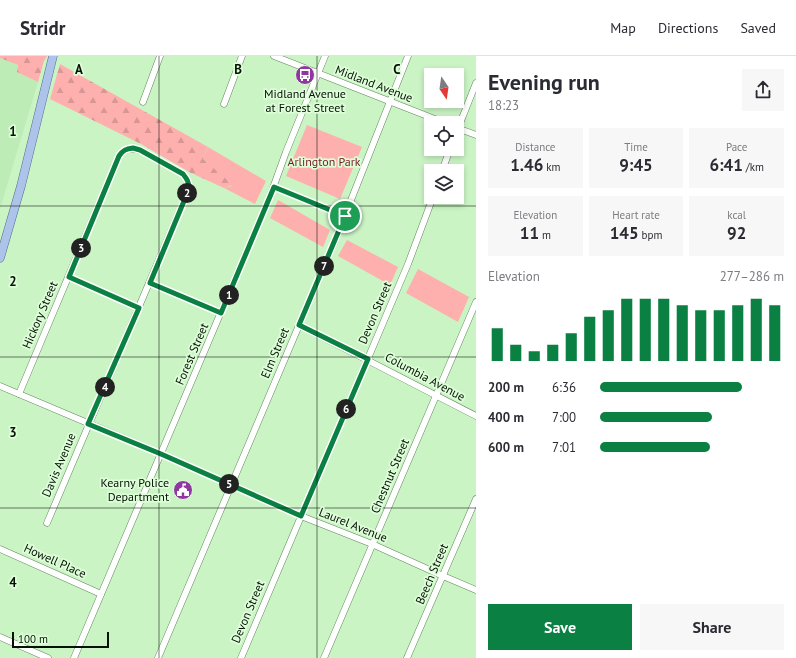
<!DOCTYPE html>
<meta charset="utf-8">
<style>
body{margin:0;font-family:"PT Sans",sans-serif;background:#f7f7f7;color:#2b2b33;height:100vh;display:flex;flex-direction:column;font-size:15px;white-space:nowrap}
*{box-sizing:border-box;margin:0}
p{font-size:13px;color:#7c7c81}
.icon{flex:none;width:22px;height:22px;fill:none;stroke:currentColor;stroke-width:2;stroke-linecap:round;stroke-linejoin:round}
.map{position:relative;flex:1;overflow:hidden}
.sheet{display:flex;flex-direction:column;background:#fff;width:320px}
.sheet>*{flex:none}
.needle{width:26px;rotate:167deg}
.fabs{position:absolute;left:424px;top:12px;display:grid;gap:8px}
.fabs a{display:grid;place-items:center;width:40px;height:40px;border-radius:0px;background:#fff;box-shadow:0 2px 6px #0003;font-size:20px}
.scale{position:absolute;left:12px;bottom:10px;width:97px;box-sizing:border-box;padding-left:4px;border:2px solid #041103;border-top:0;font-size:11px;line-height:14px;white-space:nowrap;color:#041103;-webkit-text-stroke:3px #defed9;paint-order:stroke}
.pin{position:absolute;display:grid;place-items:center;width:34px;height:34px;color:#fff;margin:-17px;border:2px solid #fff;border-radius:50%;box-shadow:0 1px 4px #0007}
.km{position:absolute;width:20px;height:20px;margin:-10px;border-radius:50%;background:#222;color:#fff;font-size:11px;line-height:20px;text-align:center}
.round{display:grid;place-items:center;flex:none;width:42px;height:42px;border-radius:0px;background:#f7f7f7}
.overview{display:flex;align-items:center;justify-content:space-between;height:68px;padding:0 12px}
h1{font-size:22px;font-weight:800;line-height:30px}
.stats{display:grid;grid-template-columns:repeat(3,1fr);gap:6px;height:68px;padding:4px 12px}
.stats div{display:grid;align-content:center;border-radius:0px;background:#f7f7f7;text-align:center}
.stats b{font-size:17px;font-weight:800}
.stats small{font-size:11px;font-weight:400}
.stats p{font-size:11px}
.chart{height:112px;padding:8px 12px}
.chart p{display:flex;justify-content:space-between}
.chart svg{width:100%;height:72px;margin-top:4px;stroke:#0b8043;stroke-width:6}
.button{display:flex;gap:8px;margin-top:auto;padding:8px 12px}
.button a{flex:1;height:46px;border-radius:0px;background:#0b8043;color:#fff;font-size:16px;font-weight:800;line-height:46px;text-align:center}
.button a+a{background:#f7f7f7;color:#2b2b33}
ul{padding:0 12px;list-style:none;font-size:13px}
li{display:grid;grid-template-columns:64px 48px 1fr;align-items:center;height:30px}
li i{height:10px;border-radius:5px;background:#0b8043}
header{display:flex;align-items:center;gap:24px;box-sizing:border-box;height:56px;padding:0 20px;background:#fff;border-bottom:1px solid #e1e1e2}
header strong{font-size:19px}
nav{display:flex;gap:22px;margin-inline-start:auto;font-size:14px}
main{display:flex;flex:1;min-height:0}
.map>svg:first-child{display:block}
</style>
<header>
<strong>Stridr</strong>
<nav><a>Map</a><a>Directions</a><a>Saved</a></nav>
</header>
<main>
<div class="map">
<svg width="476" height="602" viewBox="0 0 476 602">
<defs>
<pattern id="forest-firs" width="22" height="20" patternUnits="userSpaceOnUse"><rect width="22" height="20" fill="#feb0ae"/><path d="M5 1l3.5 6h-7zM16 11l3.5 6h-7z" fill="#d89694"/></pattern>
</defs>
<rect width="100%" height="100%" fill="#cbf4c5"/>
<polygon fill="#beecb7" points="0,2 18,9 17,16 38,26 0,153"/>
<g fill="#feb0ae">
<polygon points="307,69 362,91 340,143 286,120"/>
<polygon points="208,91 266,125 255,148 224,132 232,130 203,103"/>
<polygon points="278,144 330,174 323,191 270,162"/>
<polygon points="347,184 398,211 390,229 338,200"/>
<polygon points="418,213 469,241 458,266 406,237"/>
</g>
<g fill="url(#forest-firs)">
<polygon points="0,0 47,0 44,5 38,26 17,16 18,9 0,2"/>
<polygon points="60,8 208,91 203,103 233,129 224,132 191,117 141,88 50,43"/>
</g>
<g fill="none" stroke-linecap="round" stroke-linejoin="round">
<defs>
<g id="minor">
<polyline points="274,0 445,67"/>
<polyline points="143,46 160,0"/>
<polyline points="224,48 242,0"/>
<polyline points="457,72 476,79"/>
<polyline points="457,75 476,27"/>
<polyline points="442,115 450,93"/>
<polyline points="274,131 345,160"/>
<polyline points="69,221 139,252"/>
<polyline points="150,227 221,257"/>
<polyline points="299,269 476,360"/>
<polyline points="0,330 161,398 301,460 372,488 443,520 476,534"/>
<path d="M19,338l100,-238c6,-8 12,-8 21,-6l43,24c4,5 6,8 6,15 -47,111 -95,222 -142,334"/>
<polyline points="0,493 101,538"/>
<polyline points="0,581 48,602"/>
<polyline points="74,602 269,143 286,96 325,0"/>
<polyline points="158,602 336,182 408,0"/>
<polyline points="241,602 408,208 433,141"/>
<polyline points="324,602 476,246"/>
<polyline points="407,602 476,443"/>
</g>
<polyline id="major" points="0,202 21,130 53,0"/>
</defs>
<use href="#minor" stroke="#62875d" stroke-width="7"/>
<use href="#major" stroke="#4f6b8f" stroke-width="9"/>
<use href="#minor" stroke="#fff" stroke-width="6"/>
<use href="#major" stroke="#adc3e9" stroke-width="8"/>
</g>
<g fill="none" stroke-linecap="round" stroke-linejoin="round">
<defs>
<path id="route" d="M133,92l7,2 43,24c4,5 6,8 6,15l-39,94 71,30 53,-126 71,29 -46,109 69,34 -67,157 -140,-62 -73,-30 51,-116 -70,-31 50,-121c4,-6 7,-7 14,-8z"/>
</defs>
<use href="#route" stroke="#fff" stroke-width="8"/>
<use href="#route" stroke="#0b8043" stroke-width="5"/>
</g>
<path fill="none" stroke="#041103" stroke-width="1" stroke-opacity="0.55" d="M159,0v602M317,0v602M0,150h476M0,301h476M0,452h476"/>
<defs>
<symbol id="bus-disc" viewBox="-11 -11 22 22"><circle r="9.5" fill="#9036a1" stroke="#defed9"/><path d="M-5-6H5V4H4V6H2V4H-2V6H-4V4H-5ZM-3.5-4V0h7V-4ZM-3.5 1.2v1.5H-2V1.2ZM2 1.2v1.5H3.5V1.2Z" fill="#fff"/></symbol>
<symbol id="civic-disc" viewBox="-11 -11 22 22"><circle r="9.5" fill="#9036a1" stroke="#defed9"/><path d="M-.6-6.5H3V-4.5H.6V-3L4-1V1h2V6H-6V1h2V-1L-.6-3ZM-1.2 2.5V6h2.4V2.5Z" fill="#fff"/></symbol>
</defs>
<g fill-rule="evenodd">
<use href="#bus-disc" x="294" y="8" width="22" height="22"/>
<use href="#civic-disc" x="172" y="423" width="22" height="22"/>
</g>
<g text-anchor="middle" stroke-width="3.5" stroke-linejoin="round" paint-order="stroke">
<g font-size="12" fill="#041103" stroke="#defed9">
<text transform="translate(374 28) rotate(21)" y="4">Midland Avenue</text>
<text transform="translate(375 257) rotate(-67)" y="4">Devon Street</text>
<text transform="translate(40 259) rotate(-67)" y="4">Hickory Street</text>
<text transform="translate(275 297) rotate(-67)" y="4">Elm Street</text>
<text transform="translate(192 298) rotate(-67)" y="4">Forest Street</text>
<text transform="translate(425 321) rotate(28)" y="4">Columbia Avenue</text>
<text transform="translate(59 409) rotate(-67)" y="4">Davis Avenue</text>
<text transform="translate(390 420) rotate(-67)" y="4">Chestnut Street</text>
<text transform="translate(353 469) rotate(22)" y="4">Laurel Avenue</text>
<text transform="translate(55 505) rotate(24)" y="4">Howell Place</text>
<text transform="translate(432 518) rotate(-67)" y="4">Beech Street</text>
<text transform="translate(248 556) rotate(-67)" y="4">Devon Street</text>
</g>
<g font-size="12" fill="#041103" stroke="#defed9">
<text x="305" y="42">Midland Avenue<tspan x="305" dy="14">at Forest Street</tspan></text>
<text x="169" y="431" text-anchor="end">Kearny Police<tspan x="169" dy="14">Department</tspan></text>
</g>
<g font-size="12" fill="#761b23" stroke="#defed9">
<text x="324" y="110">Arlington Park</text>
</g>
</g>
<g font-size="13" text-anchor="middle" font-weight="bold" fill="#041103" stroke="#defed9" stroke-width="3.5" stroke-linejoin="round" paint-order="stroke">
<text x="79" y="18">A</text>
<text x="238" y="18">B</text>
<text x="397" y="18">C</text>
<text x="13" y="80">1</text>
<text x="13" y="230">2</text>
<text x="13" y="381">3</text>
<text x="13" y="531">4</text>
</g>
</svg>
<div class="fabs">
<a><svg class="needle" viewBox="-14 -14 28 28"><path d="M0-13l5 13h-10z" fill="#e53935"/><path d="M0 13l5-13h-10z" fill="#7c7c81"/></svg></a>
<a><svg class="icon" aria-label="locate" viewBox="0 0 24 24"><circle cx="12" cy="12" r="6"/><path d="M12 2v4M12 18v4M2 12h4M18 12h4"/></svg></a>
<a><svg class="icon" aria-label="layers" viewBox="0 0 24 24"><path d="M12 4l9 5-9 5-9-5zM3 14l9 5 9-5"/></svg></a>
</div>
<div class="scale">100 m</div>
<div class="pin" style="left:345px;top:160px;background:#1e9e55"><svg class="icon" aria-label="arrive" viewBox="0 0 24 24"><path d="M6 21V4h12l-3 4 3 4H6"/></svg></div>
<b class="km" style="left:229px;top:239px">1</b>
<b class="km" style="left:187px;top:137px">2</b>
<b class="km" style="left:81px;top:192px">3</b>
<b class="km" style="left:105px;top:331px">4</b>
<b class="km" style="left:229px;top:428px">5</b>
<b class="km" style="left:346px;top:353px">6</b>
<b class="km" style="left:324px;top:210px">7</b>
</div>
<section class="sheet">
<div class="overview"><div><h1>Evening run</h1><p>18:23</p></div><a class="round"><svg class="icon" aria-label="share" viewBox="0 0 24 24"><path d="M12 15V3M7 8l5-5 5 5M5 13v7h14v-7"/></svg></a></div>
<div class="stats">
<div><p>Distance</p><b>1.46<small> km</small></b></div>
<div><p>Time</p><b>9:45</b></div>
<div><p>Pace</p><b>6:41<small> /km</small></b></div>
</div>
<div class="stats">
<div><p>Elevation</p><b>11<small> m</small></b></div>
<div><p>Heart rate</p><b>145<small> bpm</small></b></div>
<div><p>kcal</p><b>92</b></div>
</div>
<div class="chart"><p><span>Elevation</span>277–286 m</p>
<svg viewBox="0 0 160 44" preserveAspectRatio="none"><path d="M5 44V24M15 44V34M25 44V38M35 44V34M45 44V27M55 44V17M65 44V13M75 44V6M85 44V6M95 44V6M105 44V10M115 44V13M125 44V13M135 44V10M145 44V6M155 44V10"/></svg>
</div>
<ul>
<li><b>200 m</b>6:36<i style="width:77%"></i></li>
<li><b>400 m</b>7:00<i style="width:61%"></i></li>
<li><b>600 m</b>7:01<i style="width:60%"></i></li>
</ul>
<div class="button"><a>Save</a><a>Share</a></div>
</section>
</main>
